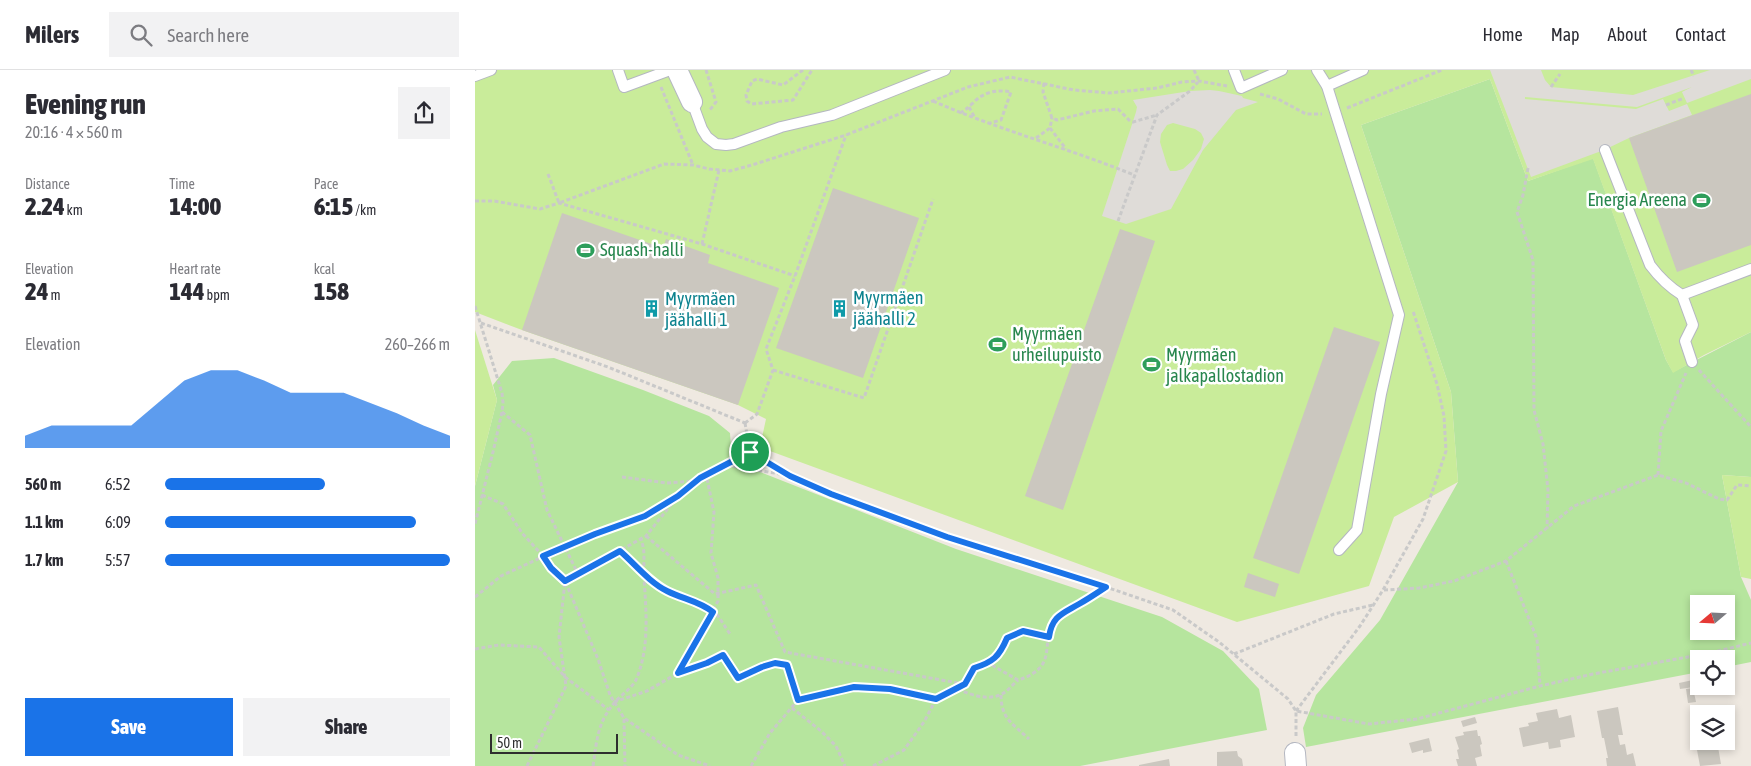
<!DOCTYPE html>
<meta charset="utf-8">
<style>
body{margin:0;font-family:"Asap Condensed",sans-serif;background:#f2f2f3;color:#2b2b33;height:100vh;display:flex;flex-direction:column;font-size:19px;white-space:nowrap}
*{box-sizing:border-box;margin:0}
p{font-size:16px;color:#7c7c81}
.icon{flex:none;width:28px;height:28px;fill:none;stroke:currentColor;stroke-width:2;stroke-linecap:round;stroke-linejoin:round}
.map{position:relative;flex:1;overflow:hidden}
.drawer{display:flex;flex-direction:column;background:#fff;width:475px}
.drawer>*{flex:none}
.needle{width:32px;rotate:251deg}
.fabs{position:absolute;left:1215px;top:525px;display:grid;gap:10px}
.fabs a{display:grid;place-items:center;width:45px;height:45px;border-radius:0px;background:#fff;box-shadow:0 2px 8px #0003;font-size:25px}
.scale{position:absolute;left:15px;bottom:12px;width:128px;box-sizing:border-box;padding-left:5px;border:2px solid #2e2e2e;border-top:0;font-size:14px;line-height:18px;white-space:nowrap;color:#2e2e2e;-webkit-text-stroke:4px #fff;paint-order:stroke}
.pin{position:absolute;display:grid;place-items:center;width:42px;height:42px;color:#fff;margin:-21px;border:2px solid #fff;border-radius:50%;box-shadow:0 1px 5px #0007}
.round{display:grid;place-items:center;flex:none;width:52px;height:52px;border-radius:0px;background:#f2f2f3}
.overview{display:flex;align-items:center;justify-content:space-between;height:85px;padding:0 25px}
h1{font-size:28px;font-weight:800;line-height:38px}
.stats{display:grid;grid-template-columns:repeat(3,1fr);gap:8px;height:85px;padding:5px 25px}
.stats div{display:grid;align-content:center}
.stats b{font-size:25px;font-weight:800}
.stats small{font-size:14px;font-weight:400}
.stats p{font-size:14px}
.chart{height:140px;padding:10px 25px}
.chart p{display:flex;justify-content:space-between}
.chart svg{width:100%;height:90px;margin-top:5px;fill:#1a73e8;opacity:.7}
.primary-button{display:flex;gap:10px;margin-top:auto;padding:10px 25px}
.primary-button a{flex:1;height:58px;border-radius:0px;background:#1a73e8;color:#fff;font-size:20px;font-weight:800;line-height:58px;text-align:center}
.primary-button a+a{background:#f2f2f3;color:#2b2b33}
ul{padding:0 25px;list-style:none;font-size:16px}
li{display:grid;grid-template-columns:80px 60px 1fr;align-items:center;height:38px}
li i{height:12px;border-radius:6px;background:#1a73e8}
header{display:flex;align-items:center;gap:30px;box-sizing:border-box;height:70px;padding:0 25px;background:#fff;border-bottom:1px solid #e1e1e2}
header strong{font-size:24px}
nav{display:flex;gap:28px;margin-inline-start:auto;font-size:18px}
.search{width:350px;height:45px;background:#f2f2f3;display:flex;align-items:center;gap:12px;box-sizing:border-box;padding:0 18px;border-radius:0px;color:#7c7c81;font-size:19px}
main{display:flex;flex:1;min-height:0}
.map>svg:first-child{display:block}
</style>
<header>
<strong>Milers</strong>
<div class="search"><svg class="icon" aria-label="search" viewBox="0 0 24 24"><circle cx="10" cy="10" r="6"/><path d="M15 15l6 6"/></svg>Search here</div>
<nav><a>Home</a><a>Map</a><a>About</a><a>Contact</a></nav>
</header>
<main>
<section class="drawer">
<div class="overview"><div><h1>Evening run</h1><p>20:16 · 4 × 560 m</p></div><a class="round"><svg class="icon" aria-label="share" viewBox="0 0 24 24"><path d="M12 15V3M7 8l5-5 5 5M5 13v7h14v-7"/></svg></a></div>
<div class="stats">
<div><p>Distance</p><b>2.24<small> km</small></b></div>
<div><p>Time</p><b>14:00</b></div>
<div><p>Pace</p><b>6:15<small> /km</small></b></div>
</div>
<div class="stats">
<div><p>Elevation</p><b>24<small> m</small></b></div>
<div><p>Heart rate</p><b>144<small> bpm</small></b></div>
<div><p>kcal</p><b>158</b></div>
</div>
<div class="chart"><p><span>Elevation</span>260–266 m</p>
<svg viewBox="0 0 160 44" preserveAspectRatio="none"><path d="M0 44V38L10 33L20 33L30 33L40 33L50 22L60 11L70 6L80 6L90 11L100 17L110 17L120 17L130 22L140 27L150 33L160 38V44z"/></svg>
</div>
<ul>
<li><b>560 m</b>6:52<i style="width:56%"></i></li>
<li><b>1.1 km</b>6:09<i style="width:88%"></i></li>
<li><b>1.7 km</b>5:57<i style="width:100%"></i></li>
</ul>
<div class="primary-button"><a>Save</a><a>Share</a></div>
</section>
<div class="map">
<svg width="1276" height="696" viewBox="0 0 1276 696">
<rect width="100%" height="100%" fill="#efe9e1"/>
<g fill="#b6e59e" fill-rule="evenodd">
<path d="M1015,9l38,102 65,-23 73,202 7,12 78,-40v145l-29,-2 19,102 10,23v62l-25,5v-8h-27v13l-393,75 -3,-19 13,-33 64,-75 78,-138 -7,-90 -90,-267zM1224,534h27v27h-27z"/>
<polygon points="79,288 168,320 234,346 255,363 257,391 481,479 687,547 748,581 784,619 792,660 605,696 0,696 0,416 22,330 18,315 37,291"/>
</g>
<g fill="#c9ec9a">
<polygon points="0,0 1276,0 1276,262 1229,285 1198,303 1191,290 1118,89 1053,111 1015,9 886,55 976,322 983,412 919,447 894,516 762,552 295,381 286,372 291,349 263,335 47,260 0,242"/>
<polygon points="0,260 22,330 0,416"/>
<polygon points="1247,405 1276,407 1276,509 1266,507"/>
</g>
<g fill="#dfdcd8" fill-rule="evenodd">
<polygon points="1015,0 1066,0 1070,10 1076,17 1158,25 1235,0 1276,0 1276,9 1212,33 1207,22 1217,17 1162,37 1050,27 1050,29 1161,39 1188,29 1194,41 1212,34 1217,45 1154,68 1129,80 1056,107"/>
<path d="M735,20l9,1 23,5 1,2 15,4 -22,8 -33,40 -32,59 -45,15 -24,-8 34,-104 1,-5 -4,-7 57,-9zM698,53l22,6 6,4 3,6 -3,10 -8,11 -10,9 -7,2h-6l-3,-6 -7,-23 1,-8 6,-9z"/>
</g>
<g fill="#cbc7bf">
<polygon points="1276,24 1276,175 1202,202 1154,68"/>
<polygon points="358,118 444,148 388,308 301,278"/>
<polygon points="87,143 188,178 191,169 235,185 233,193 304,218 263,335 47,260"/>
<polygon points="645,159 680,171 588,440 550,426"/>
<polygon points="859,257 905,272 824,504 778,488"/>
<polygon points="773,503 804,514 800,527 769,517"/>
<polygon points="1218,610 1219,617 1205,619 1204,613"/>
<polygon points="1218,618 1221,632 1213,633 1211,619"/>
<polygon points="1143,637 1148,665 1143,665 1145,675 1150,674 1152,685 1158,683 1161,696 1132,696 1131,688 1133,688 1129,668 1127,668 1122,641"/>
<polygon points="1082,639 1084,648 1096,645 1100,667 1085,670 1086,677 1074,679 1073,672 1048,677 1044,658 1054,656 1053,653 1063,651 1061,643"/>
<polygon points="1000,647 1002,653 988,657 986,651"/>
<polygon points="1002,660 1003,666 1005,666 1007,674 1005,675 1007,686 1000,688 1002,696 983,696 981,689 984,689 982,680 984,679 980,667 989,665 988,662"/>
<polygon points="954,668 957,681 948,683 948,680 937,683 934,673"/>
<polygon points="1240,672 1241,677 1243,677 1246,694 1225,696 1222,680 1233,679 1232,673"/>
<polygon points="762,681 763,686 767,689 768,696 742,696 742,682"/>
<polygon points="694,689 695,696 664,696 664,695"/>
</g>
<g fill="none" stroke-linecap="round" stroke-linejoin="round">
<defs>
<g id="lane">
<polyline points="143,0 149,17 195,0"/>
<polyline points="759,0 766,18 807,0"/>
<polyline points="842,0 852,16 924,245 906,324 882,460 864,480"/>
<polyline points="0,6 16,0"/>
<polyline points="852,16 888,0"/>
<polyline points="217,32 227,59 232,67 241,74 251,75 259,74 306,57 357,45 470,0"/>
<path d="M1130,80l45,115c9,12 19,22 32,30l69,-26"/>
<polyline points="1207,225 1218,255 1210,271 1217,292"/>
</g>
<g id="street">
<polyline points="202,0 217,32"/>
<polyline points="820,683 821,696"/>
</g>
</defs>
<use href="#lane" stroke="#b4b7c1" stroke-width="12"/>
<use href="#street" stroke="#b4b7c1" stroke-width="22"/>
<g stroke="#c9c9c9" stroke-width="3" stroke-dasharray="4 2.5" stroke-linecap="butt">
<polyline points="231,0 241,32 234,41"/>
<polyline points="328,0 308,15 282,9 277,11 271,25 272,31 276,34 318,30 337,0"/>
<polyline points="719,0 724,11"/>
<polyline points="1216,0 1219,6"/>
<polyline points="569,13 568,22 577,48 582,50 619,41 643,39 655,51 658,52 682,45"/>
<polyline points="186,17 218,95"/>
<polyline points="1076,17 1085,4"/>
<polyline points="785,24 803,29 831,44 847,44"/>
<path d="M458,31c66,29 135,47 201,74"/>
<polyline points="1191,35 1209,28"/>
<polyline points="494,37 500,48"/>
<polyline points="872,38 967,0"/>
<path d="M485,43c6,-3 8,-6 13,-10 10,-11 24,-14 38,-11l-10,28 -11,3"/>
<polyline points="575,58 591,79"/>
<polyline points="561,68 575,58 577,48"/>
<polyline points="1053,98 1048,125 1042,142 1058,190 1059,340 1068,374 1073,420 1072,459"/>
<polyline points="73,104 84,133 189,94 218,95 234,99 255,101 277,95 371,65 493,17 535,7 599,20 634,23 682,18 707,12 724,11 752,16"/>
<polyline points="0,131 19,131 65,139 84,133 227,174 320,206"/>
<polyline points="643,151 682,45 715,21 723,12"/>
<polyline points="227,174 244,100"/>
<polyline points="0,236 27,323 28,333 27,342 18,382 0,454"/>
<polyline points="6,253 133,297 270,353"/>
<polyline points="298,300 389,328 458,129"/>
<polyline points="1224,300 1276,357"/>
<polyline points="27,342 55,365 72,440 103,504"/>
<polyline points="270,353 275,382 315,406 356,424 472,467 631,517 698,540 744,572 813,629 821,641 894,654 942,649 1065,616 1118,604 1235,583 1276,573"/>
<polyline points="270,353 282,344 298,300 291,279 320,206 371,65"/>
<polyline points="251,395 311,405"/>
<polyline points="1183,405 1186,361 1211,303"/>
<polyline points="147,407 192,413 220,411"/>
<polyline points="7,425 28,434 47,463 68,486 76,498 90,511 123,589 135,625 149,648 203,685 235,696"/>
<polyline points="171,466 240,524 281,515 310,582 489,614"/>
<polyline points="145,481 169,504 191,521 229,535 243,546 255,564"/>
<polyline points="1031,491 1062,569 1065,616"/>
<polyline points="909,520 944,518 979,511 1031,491 1099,436 1183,405 1211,413 1244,429 1252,430 1262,415 1276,416"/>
<polyline points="0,527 26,506 91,476 170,446 203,426 225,408 275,382"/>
<polyline points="0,579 24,575 64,577 90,607 134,640"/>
<polyline points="759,584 859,544 898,535"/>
<polyline points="513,593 525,583 532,568 548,561 574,567"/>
<polyline points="204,603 232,593 248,585 263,608 287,597 300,593 312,595 323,630"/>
<path d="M483,619c12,6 31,12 44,5 6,-3 11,-10 16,-14"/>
<path d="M526,625c0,24 12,29 28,44"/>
<polyline points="139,632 172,621 203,603 243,531 243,508 236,483 239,442 231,404"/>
<polyline points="317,638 346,661 361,676 370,696"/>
<polyline points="821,641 885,556 908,520 948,449 971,381 969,346 962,314 938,241"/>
<polyline points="149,649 150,696"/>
<polyline points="821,666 821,641"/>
<polyline points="52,696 91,616 84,567 90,511 171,466 203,426"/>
<path d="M118,696c4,-26 4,-43 22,-64 6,-7 17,-14 21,-22 14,-33 10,-69 8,-103 -1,-15 2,-24 -3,-38"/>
<path d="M276,696l19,-33 28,-33 56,-13 36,2 46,10 29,-15 9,-16 14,-5 30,17c45,-14 18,-40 40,-65 5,-5 15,-7 21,-11 9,-5 18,-11 27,-17"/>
<polyline points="398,696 429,680 449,652 461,629"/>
</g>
<use href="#lane" stroke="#fff" stroke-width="10"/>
<use href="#street" stroke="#fff" stroke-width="20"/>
</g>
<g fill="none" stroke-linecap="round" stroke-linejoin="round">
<defs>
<path id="route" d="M275,382l40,24 41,18 116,43 159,50c-9,6 -18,12 -27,17 -17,10 -27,12 -30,33l-26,-6 -16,7c-8,19 -14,24 -33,30l-9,16 -29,15 -46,-10 -36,-2 -56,13 -11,-35 -12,-2 -13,4 -24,11 -15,-23 -16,8 -29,10 35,-61c-14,-11 -30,-13 -46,-21 -18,-9 -32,-27 -47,-40l-55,30 -14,-13 -8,-12 52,-22 50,-18 33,-20 22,-18z"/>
</defs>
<use href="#route" stroke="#fff" stroke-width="10"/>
<use href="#route" stroke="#1a73e8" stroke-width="6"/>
</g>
<defs>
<symbol id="stadium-bare" viewBox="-9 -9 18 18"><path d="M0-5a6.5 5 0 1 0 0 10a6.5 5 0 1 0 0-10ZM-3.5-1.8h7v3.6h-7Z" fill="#2e9e5b" stroke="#fff" stroke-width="2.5" paint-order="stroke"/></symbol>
<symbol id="building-bare" viewBox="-9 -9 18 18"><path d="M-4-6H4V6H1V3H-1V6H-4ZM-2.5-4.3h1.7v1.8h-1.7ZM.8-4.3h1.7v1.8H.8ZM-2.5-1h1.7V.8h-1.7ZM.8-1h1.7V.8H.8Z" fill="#0f9aa8" stroke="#fff" stroke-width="2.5" paint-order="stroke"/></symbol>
</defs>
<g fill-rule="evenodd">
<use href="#stadium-bare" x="1214" y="118" width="25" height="25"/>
<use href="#stadium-bare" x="98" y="168" width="25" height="25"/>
<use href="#building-bare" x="352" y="226" width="25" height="25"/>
<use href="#building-bare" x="164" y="226" width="25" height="25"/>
<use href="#stadium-bare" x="510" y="262" width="25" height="25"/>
<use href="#stadium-bare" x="664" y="282" width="25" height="25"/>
</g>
<g text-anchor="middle" stroke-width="5" stroke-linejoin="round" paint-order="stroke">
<g font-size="18" fill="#27864d" stroke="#fff" text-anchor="start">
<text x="1212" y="136" text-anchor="end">Energia Areena</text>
<text x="125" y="186">Squash-halli</text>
<text x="537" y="270">Myyrmäen<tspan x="537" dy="21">urheilupuisto</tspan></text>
<text x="691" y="291">Myyrmäen<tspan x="691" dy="21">jalkapallostadion</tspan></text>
</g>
<g font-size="18" fill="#0d838f" stroke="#fff" text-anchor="start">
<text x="378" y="234">Myyrmäen<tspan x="378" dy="21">jäähalli 2</tspan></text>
<text x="190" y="235">Myyrmäen<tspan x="190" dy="21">jäähalli 1</tspan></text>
</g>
</g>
</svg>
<div class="fabs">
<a><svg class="needle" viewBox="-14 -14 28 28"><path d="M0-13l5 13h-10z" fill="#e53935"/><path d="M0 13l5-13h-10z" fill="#7c7c81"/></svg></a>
<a><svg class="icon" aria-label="locate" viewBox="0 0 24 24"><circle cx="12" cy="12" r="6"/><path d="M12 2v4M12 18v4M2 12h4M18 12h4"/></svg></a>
<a><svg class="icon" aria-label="layers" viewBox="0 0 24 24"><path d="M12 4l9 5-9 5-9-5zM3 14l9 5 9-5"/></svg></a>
</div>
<div class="scale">50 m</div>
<div class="pin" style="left:275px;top:382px;background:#1e9e55"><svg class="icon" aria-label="arrive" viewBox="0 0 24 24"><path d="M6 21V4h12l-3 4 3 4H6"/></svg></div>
</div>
</main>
